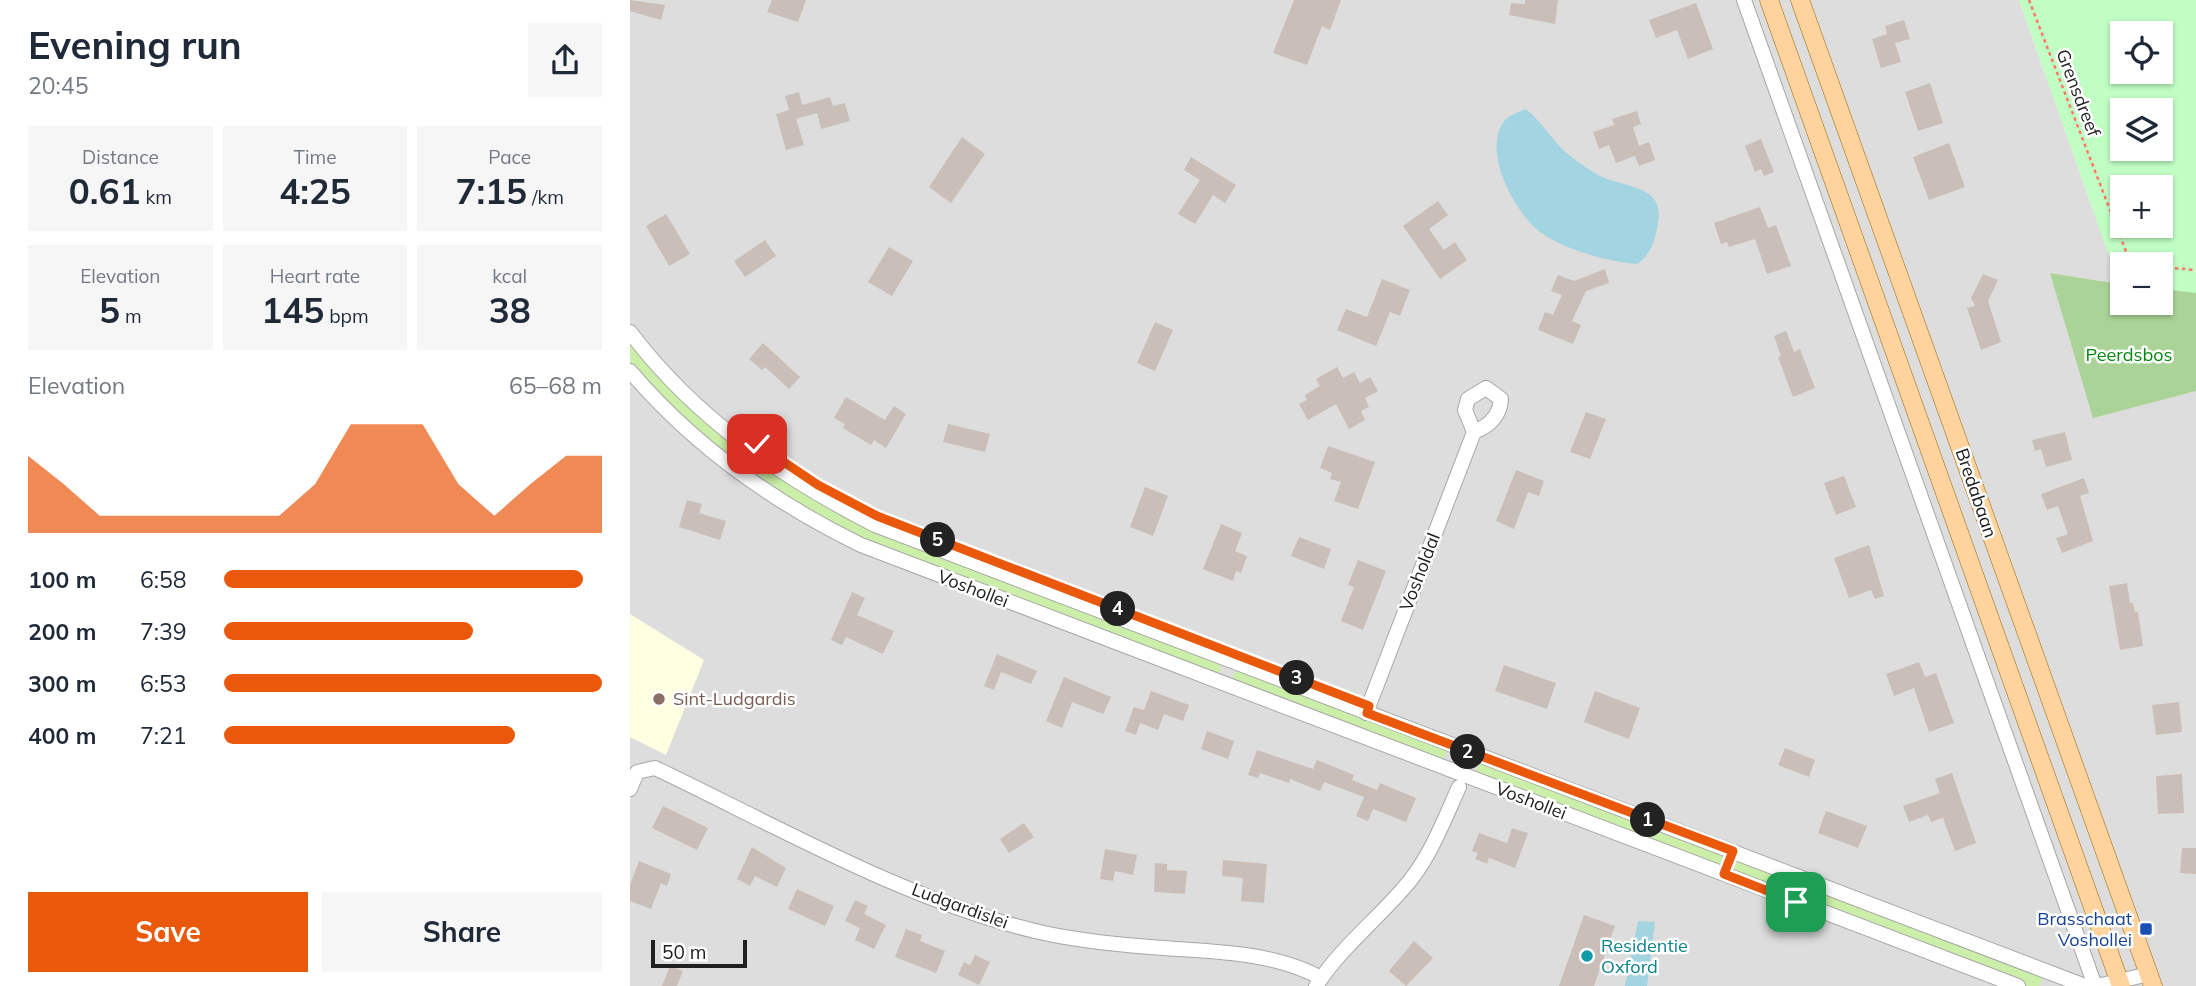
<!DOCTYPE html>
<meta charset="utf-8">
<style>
body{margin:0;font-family:Mulish,sans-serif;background:#f6f6f7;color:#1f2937;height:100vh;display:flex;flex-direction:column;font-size:26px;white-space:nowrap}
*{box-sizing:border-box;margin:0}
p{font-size:23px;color:#747a83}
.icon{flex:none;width:38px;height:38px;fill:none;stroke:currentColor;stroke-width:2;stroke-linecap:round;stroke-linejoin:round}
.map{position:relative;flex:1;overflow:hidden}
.details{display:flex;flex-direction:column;background:#fff;width:630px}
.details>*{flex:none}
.tools{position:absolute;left:1480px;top:21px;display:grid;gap:14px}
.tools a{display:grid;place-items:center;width:63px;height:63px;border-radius:0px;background:#fff;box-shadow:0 2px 5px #0004;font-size:35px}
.scale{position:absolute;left:21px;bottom:18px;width:96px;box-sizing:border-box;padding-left:7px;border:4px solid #202020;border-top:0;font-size:19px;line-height:24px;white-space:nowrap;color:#202020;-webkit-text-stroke:5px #fff;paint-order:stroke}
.pin{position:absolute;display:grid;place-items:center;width:60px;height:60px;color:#fff;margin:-30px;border-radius:14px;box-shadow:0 4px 10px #0006}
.km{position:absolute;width:35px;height:35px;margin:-18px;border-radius:50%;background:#222;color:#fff;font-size:19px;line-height:35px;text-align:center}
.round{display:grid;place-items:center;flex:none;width:74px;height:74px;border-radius:0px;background:#f6f6f7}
.head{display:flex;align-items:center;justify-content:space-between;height:119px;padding:0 28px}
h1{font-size:38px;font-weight:700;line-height:52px}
.figures{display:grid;grid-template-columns:repeat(3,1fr);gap:10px;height:119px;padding:7px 28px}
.figures div{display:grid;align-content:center;border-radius:0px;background:#f6f6f7;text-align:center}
.figures b{font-size:35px;font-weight:700}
.figures small{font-size:19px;font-weight:400}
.figures p{font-size:19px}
.chart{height:196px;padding:14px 28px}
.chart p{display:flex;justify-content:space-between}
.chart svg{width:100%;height:126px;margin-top:7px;fill:#ea580c;opacity:.7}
.action{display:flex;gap:14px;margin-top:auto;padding:14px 28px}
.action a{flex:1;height:80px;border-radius:0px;background:#ea580c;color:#fff;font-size:28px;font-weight:700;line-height:80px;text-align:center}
.action a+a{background:#f6f6f7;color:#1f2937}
ul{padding:0 28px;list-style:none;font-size:23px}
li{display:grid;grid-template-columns:112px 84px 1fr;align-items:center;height:52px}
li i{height:18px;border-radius:9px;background:#ea580c}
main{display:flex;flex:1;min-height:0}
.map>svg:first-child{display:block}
</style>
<main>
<section class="details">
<div class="head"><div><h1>Evening run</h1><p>20:45</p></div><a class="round"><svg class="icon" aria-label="share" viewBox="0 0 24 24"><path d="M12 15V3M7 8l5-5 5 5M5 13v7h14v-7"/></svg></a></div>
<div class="figures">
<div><p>Distance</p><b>0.61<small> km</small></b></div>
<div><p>Time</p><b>4:25</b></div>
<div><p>Pace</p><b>7:15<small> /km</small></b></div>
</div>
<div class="figures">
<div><p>Elevation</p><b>5<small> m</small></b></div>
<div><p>Heart rate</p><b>145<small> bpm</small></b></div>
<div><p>kcal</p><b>38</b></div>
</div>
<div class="chart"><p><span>Elevation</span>65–68 m</p>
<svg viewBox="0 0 160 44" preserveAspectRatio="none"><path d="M0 44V17L10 27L20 38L30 38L40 38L50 38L60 38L70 38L80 27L90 6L100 6L110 6L120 27L130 38L140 27L150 17L160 17V44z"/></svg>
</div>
<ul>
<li><b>100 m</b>6:58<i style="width:95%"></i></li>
<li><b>200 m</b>7:39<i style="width:66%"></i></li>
<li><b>300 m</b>6:53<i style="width:100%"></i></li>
<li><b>400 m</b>7:21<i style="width:77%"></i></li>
</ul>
<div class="action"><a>Save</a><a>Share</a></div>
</section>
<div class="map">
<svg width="1566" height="986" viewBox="0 0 1566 986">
<rect width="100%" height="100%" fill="#f1ede6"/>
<polygon fill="#dedddd" points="0,0 1389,0 1489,284 1421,273 1464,417 1566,391 1566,986 0,986"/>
<polygon fill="#ffffe1" points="0,614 74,660 36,755 0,737"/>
<g fill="#cbefa8">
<polygon points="0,341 108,448 110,457 101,460 34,400 0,363"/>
<polygon points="123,462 198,507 589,662 591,671 587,674 250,547 191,519 119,472 117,468"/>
<polygon points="611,670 818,749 812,762 603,682 603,674"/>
<polygon points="850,761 1092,854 1094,861 1090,866 845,775"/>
<polygon points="1111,861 1409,975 1412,981 1409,986 1397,986 1107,874 1104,866"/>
</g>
<path fill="#aad397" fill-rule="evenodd" d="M1475,244l91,6v141l-103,27 -43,-145 69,11zM1493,264h38v39h-38z"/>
<path fill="#c0fec4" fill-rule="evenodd" d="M1389,0h177v293l-35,-4v-25h-38v20h-4zM1493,33h38v39h-38zM1493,110h38v39h-38zM1493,187h38v39h-38z"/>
<g fill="#a3d4e2">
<path d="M895,109c19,13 28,35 48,49 8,6 18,13 27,18 27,13 68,8 57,52 -4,18 -6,25 -20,36 -30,-2 -83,-17 -104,-38 -22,-22 -52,-79 -27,-107 4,-4 13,-7 19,-10z"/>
<polygon points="1008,921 1025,922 1017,986 995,986"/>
</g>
<g fill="#c9bfb8">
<polygon points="0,0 35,5 31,20 0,11"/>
<polygon points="142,0 176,0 168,22 137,12"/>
<polygon points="664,0 711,0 700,30 692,26 677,65 643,53"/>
<polygon points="895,0 928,0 925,24 879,15 881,3 895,4"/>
<polygon points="1066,3 1083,49 1058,59 1047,30 1026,38 1019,20"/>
<polygon points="1274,20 1280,39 1265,43 1271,62 1251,68 1242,39 1257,34 1255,26"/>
<polygon points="1300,83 1313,123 1288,131 1275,92"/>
<polygon points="169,92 172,105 200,97 203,106 215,103 220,121 191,129 187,113 166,119 174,145 156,150 146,114 159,110 155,96"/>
<polygon points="1007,111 1011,124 1003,127 1009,146 1019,142 1025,160 1009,166 1005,156 986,163 979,145 969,149 963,132 984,125 982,119"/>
<polygon points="332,137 355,154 321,203 299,187"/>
<polygon points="1131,139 1144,172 1134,176 1131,169 1125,172 1115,146"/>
<polygon points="1319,143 1335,187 1299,200 1283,157"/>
<polygon points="561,157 606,185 595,203 583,195 565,224 548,214 570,180 554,170"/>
<polygon points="808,201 818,215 799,229 814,250 825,242 837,260 810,279 773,226"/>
<polygon points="1130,207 1138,228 1146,225 1161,266 1137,274 1125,239 1099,247 1097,242 1091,244 1084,223"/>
<polygon points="36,214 60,254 39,266 16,226"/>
<polygon points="135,240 146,256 115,277 104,261"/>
<polygon points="259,247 283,261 262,296 238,282"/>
<polygon points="975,269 979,283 956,291 942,321 951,325 943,344 908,330 915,312 923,315 932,295 921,291 928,275 944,281"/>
<polygon points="1353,274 1368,280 1358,301 1371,342 1351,350 1337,308 1345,306 1341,298"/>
<polygon points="752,279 780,290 770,316 760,312 746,346 707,330 716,309 737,317"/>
<polygon points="525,322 543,330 525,371 507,363"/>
<polygon points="1156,331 1164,352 1170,349 1185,388 1163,397 1148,357 1151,356 1144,336"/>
<polygon points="133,343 170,377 159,389 135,367 132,370 119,359"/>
<polygon points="707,367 713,378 724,372 730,383 740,377 748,391 735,398 739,407 731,411 735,420 719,429 706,404 678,420 669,404 677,400 675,395 690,386 686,379"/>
<polygon points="216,397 255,420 264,406 276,414 256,448 244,440 241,445 213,428 215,424 204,418"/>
<polygon points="956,412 976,419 960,459 940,452"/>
<polygon points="318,424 360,434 355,452 313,442"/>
<polygon points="1435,432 1442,460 1416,467 1411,449 1405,451 1402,440"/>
<polygon points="698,446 745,462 728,509 704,501 711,482 700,479 702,473 690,468"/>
<polygon points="886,470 914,481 909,496 898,492 884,529 866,521"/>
<polygon points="1214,476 1226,507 1206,515 1194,483"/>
<polygon points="1454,478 1459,493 1450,496 1463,541 1432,553 1426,538 1438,534 1428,506 1417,510 1411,494"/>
<polygon points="515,487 538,496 523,536 500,527"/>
<polygon points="57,500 72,504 69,513 96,521 90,540 49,527"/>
<polygon points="591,524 612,533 605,551 617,556 611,573 606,571 603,581 573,569"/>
<polygon points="669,537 701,549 694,569 661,556"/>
<polygon points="1239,545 1254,596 1245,599 1241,590 1219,598 1204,558"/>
<polygon points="728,560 756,571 733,630 711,621 724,587 718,585"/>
<polygon points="1497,583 1500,603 1503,603 1505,612 1508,612 1513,646 1490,650 1479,586"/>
<polygon points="222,592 235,598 227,615 264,631 253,654 216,637 212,645 201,640"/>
<polygon points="367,654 407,671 401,684 371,672 364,690 354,686"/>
<polygon points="1289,662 1295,677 1306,673 1324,723 1299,732 1284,688 1264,696 1256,674"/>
<polygon points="874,665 926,683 917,709 865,691"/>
<polygon points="434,677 481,697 473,714 442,702 432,728 416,721"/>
<polygon points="521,691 559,705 553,721 534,714 528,730 510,723 506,735 495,731 504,707 514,710"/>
<polygon points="965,691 1010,708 999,739 954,722"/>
<polygon points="1549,702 1552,732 1526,735 1522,705"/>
<polygon points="577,731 604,741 598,759 571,749"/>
<polygon points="1155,748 1185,760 1179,777 1148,765"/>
<polygon points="627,750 683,769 687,760 724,775 722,780 747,790 750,783 786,798 776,822 743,809 738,821 726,816 734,797 694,782 690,791 660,779 659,783 630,773 628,778 618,775"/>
<polygon points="1322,773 1346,843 1325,851 1313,818 1301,822 1298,815 1279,822 1273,806 1310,793 1305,779"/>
<polygon points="1552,774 1554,813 1528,814 1526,776"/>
<polygon points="33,806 78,828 67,850 22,828"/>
<polygon points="1196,811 1237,826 1228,848 1188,833"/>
<polygon points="394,823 404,837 379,853 370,839"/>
<polygon points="882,828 898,833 885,868 859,858 857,864 845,859 848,853 842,851 849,833 877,843"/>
<polygon points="122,847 156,868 147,887 125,876 120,886 107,879"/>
<polygon points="1552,848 1566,848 1566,874 1550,873"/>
<polygon points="475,849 507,855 503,875 485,871 483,881 470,879"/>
<polygon points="593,860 637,864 634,903 611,901 613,878 592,876"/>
<polygon points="9,861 41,874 37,886 31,883 21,909 0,901 0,885"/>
<polygon points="525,863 537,864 537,870 557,871 555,894 524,892"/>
<polygon points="167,889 204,906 195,926 158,909"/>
<polygon points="225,900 238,906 234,914 256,925 244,949 225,940 230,928 215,921"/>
<polygon points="954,915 985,926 964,986 929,986"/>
<polygon points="276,929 292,935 290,941 315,951 306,973 265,957"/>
<polygon points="784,941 803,958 776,986 759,971"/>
<polygon points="345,955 360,962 349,985 328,975 334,962 340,965"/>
<polygon points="40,966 53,971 47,986 32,986"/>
</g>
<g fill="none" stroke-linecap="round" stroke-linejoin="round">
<defs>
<g id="minor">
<polyline points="1114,0 1465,986"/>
<path d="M0,332c64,85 151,145 245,193l1210,461"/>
<path d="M0,371c63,74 143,131 231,174l1157,441"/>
<path d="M856,388l15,11c-1,17 -12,27 -27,33l-9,-22 3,-11z"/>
<polyline points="736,713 844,432"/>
<path d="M0,789l7,-17 18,-4c122,58 248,131 380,163 37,9 77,13 115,16 57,5 120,3 171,31"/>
<path d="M686,986c24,-37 57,-63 86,-96 27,-29 41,-68 57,-103"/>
<polyline points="1467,986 1519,974"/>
</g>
<g id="major">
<polyline points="1139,0 1491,986"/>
<polyline points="1170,0 1523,986"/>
</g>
</defs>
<use href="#minor" stroke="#a7a7a7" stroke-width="16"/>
<use href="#major" stroke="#9c6600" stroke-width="19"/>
<g stroke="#ff7669" stroke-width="2.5" stroke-dasharray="3.5 3.5" stroke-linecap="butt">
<polyline points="1399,0 1497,254 1513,264"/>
<polyline points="1531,267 1566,270"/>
</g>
<use href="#minor" stroke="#fff" stroke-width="14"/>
<use href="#major" stroke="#ffd39d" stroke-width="18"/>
</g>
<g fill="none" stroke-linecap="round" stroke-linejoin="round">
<defs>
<polyline id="route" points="127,444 188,485 247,516 739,706 737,713 1103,851 1094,874 1166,902"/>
</defs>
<use href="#route" stroke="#fff" stroke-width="14"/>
<use href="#route" stroke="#ea580c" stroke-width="9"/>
</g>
<circle fill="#8d6e63" stroke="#fff" stroke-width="2.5" cx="29" cy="699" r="7"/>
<rect fill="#1a4fb4" stroke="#fff" stroke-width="2.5" x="1509" y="922" width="14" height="14" rx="3.5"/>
<circle fill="#0f9aa8" stroke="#fff" stroke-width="2.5" cx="957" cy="956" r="7"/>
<g text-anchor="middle" stroke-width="5" stroke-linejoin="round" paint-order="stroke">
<g font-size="18" fill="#202020" stroke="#fff">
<text transform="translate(1448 93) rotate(69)" y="6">Grensdreef</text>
<text transform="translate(1346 493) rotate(71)" y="6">Bredabaan</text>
<text transform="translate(790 572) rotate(-69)" y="6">Vosholdal</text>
<text transform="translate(343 589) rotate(21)" y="6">Voshollei</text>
<text transform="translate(901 801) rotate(21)" y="6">Voshollei</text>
<text transform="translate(330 906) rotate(20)" y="6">Ludgardislei</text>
</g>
<g font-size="18" fill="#03880d" stroke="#fff">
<text x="1499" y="361">Peerdsbos</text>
</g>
<g font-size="18" fill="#785e54" stroke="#fff" text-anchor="start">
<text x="43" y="705">Sint-Ludgardis</text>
</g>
<g font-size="18" fill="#164399" stroke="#fff" text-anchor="end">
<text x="1502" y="925">Brasschaat<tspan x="1502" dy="21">Voshollei</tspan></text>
</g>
<g font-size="18" fill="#0d838f" stroke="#fff" text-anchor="start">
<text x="971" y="952">Residentie<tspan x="971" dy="21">Oxford</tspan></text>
</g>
</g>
</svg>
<div class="tools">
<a><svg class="icon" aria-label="locate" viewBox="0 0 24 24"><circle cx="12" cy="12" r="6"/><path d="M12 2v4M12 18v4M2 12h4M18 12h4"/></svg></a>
<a><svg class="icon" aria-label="layers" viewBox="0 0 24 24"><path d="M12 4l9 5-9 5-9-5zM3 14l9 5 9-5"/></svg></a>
<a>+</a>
<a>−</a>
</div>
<div class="scale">50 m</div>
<div class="pin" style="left:1166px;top:902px;background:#1e9e55"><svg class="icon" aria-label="arrive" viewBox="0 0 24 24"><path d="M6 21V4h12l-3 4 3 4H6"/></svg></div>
<div class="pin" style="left:127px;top:444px;background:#d93025"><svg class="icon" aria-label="check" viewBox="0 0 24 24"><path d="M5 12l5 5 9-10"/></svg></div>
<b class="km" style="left:1018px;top:820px">1</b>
<b class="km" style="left:838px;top:752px">2</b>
<b class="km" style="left:667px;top:678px">3</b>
<b class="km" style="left:488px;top:609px">4</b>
<b class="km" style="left:308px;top:540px">5</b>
</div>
</main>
